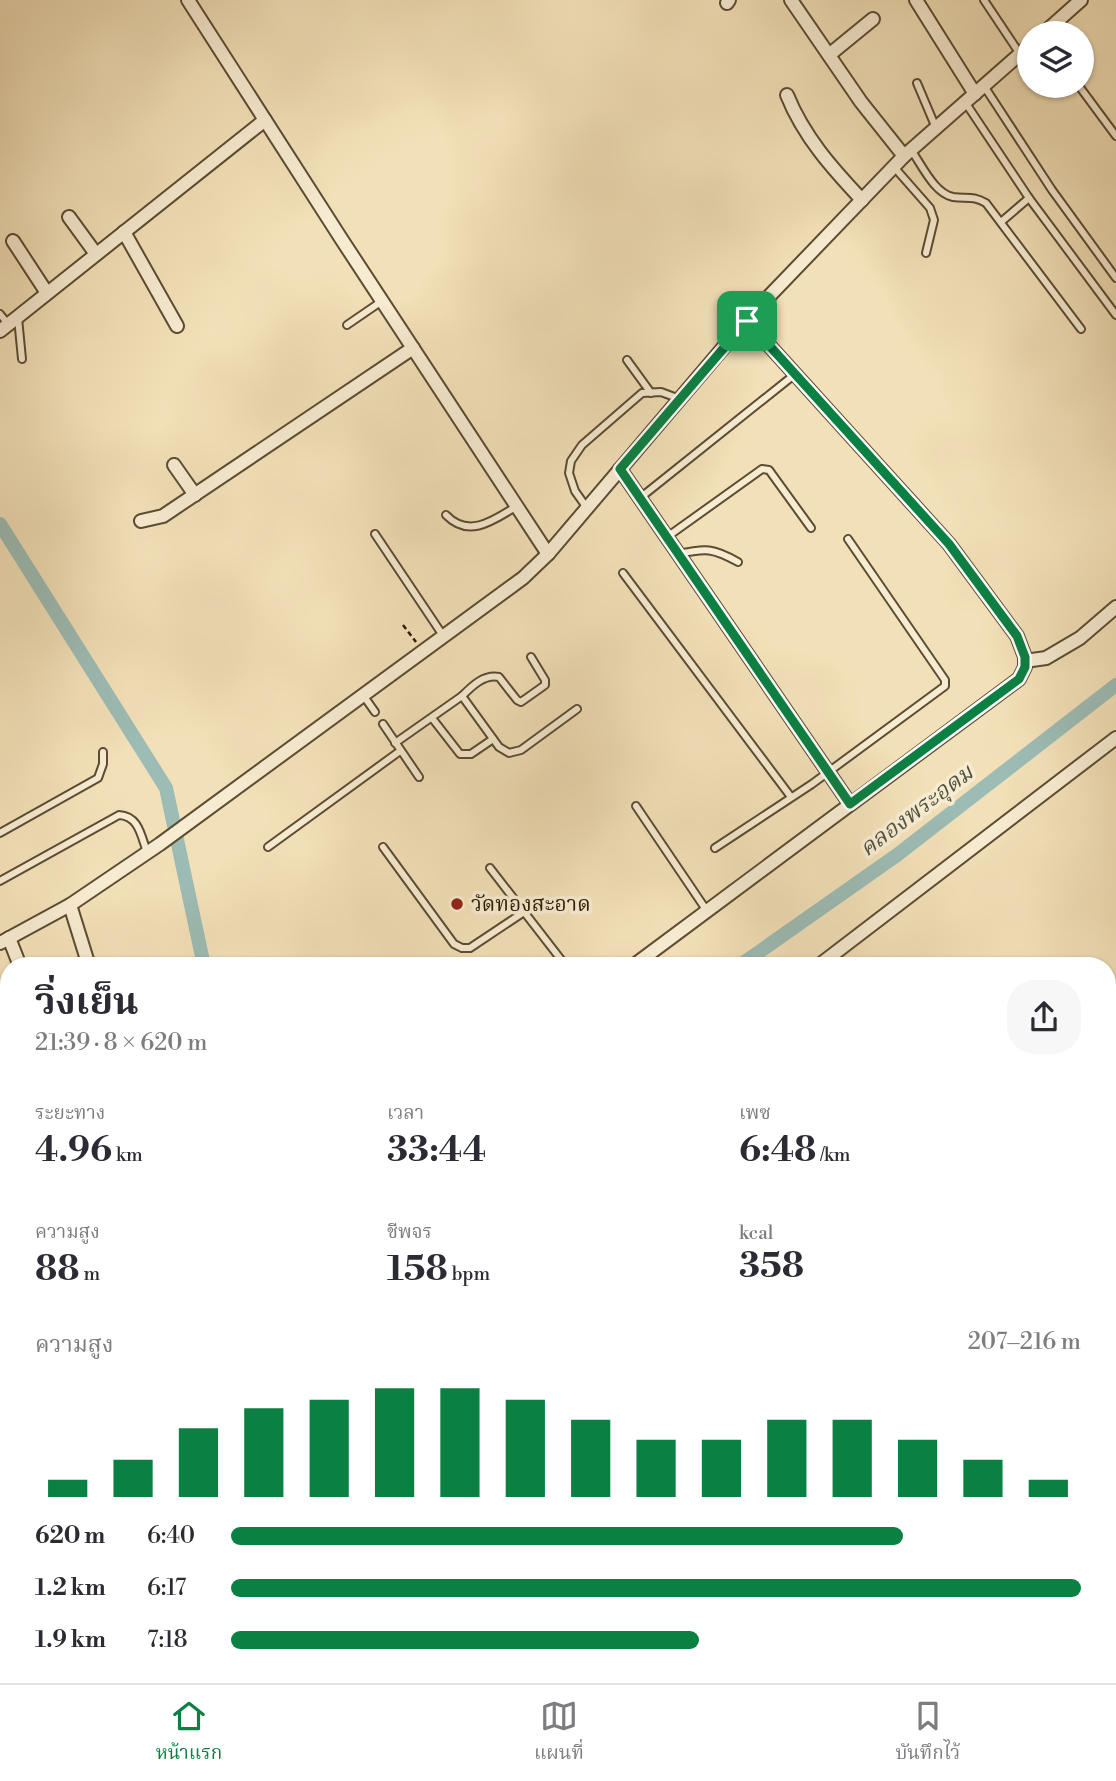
<!DOCTYPE html>
<html lang="th">
<meta charset="utf-8">
<style>
body{margin:0;font-family:"Libre Bodoni","Noto Serif Thai",serif;background:#f7f7f7;color:#2b2b33;height:100vh;display:flex;flex-direction:column;font-size:26px;white-space:nowrap}
*{box-sizing:border-box;margin:0}
p{font-size:23px;color:#7c7c81}
.icon{flex:none;width:38px;height:38px;fill:none;stroke:currentColor;stroke-width:2;stroke-linecap:round;stroke-linejoin:round}
.map{position:relative;flex:1;overflow:hidden}
.sheet{position:absolute;left:0px;top:957px;width:1116px;height:726px;display:flex;flex-direction:column;background:#fff;border-radius:28px 28px 0 0;box-shadow:0 2px 5px #0004}
.sheet>*{flex:none}
.controls{position:absolute;left:1017px;top:21px;display:grid;gap:14px}
.controls a{display:grid;place-items:center;width:77px;height:77px;border-radius:50%;background:#fff;box-shadow:0 2px 5px #0004;font-size:35px}
.pin{position:absolute;display:grid;place-items:center;width:60px;height:60px;color:#fff;margin:-30px;border-radius:14px;box-shadow:0 4px 10px #0006}
.round{display:grid;place-items:center;flex:none;width:74px;height:74px;border-radius:28px;background:#f7f7f7}
.summary{display:flex;align-items:center;justify-content:space-between;height:119px;padding:0 35px}
h1{font-size:38px;font-weight:700;line-height:52px}
.figures{display:grid;grid-template-columns:repeat(3,1fr);gap:10px;height:119px;padding:7px 35px}
.figures div{display:grid;align-content:center}
.figures b{font-size:35px;font-weight:700}
.figures small{font-size:19px;font-weight:400}
.figures p{font-size:19px}
.chart{height:196px;padding:14px 35px}
.chart p{display:flex;justify-content:space-between}
.chart svg{width:100%;height:126px;margin-top:7px;stroke:#0b8043;stroke-width:6}
ul{padding:0 35px;list-style:none;font-size:23px}
li{display:grid;grid-template-columns:112px 84px 1fr;align-items:center;height:52px}
li i{height:18px;border-radius:9px;background:#0b8043}
.tab-bar{display:flex;justify-content:space-around;align-items:center;height:98px;border-top:2px solid #e1e1e2;background:#fff;font-size:19px;color:#7c7c81}
.tab-bar a{display:grid;justify-items:center;gap:4px}
.tab-bar .on{color:#0b8043}
.map>svg:first-child{display:block}
</style>
<div class="map">
<svg width="1116" height="1683" viewBox="0 0 1116 1683">
<rect width="100%" height="100%" fill="#f2e0b8"/>
<filter id="stains"><feTurbulence type="fractalNoise" baseFrequency=".00286" numOctaves="4"/><feColorMatrix values="0 0 0 0 .2 0 0 0 0 .09 0 0 0 0 .02 0 0 0 .5 -.17"/></filter>
<radialGradient id="worn" r=".72"><stop offset=".6" stop-color="#630" stop-opacity="0"/><stop offset="1" stop-color="#630" stop-opacity=".3"/></radialGradient>
<g fill="none" stroke-linecap="round" stroke-linejoin="round">
<g stroke="#9cbcb5" stroke-width="14">
<polyline points="0,524 166,788 204,966"/>
<polyline points="739,966 897,855 1116,685"/>
</g>
<defs>
<g id="lane">
<polyline points="984,0 1020,54"/>
<polyline points="917,83 936,128"/>
<polyline points="984,86 1052,190 1116,278"/>
<polyline points="1079,86 1116,136"/>
<polyline points="965,102 1029,198 1116,315"/>
<path d="M911,150c11,15 23,43 42,47 14,2 19,-2 33,6l95,126"/>
<polyline points="894,167 930,208 934,220 926,253"/>
<polyline points="1001,222 1029,198"/>
<polyline points="0,314 8,324"/>
<polyline points="18,318 22,359"/>
<polyline points="347,325 382,301"/>
<polyline points="627,360 651,393"/>
<polyline points="640,498 794,375"/>
<polyline points="587,508 575,491 569,473 571,461 582,445 642,393 661,392 680,399"/>
<path d="M446,515c23,24 48,5 71,-9"/>
<polyline points="375,534 444,637"/>
<polyline points="667,537 762,469 769,470 811,528"/>
<path d="M678,554c28,-6 35,-6 60,8"/>
<polyline points="623,573 791,797"/>
<polyline points="363,695 375,712"/>
<path d="M462,696c10,-10 22,-22 37,-19l18,23 4,2 24,-17v-5l-14,-23"/>
<polyline points="432,718 460,754 471,754 493,739"/>
<polyline points="383,724 419,777"/>
<polyline points="395,743 462,696 499,747 509,753 521,750 577,709"/>
<polyline points="636,806 707,911"/>
<polyline points="0,833 98,778 103,764 103,752"/>
<polyline points="268,847 400,751"/>
<polyline points="383,847 454,944 462,948 470,948 524,912"/>
<polyline points="715,848 812,784 945,686 945,680 848,539"/>
<polyline points="490,868 566,966"/>
<path d="M0,881l119,-66c20,1 22,21 28,37"/>
<polyline points="1108,1107 1116,1118"/>
<polyline points="1095,1683 1116,1676"/>
</g>
<g id="street">
<polyline points="188,0 342,240 548,554"/>
<polyline points="791,0 861,102 904,156"/>
<polyline points="916,0 975,94"/>
<polyline points="727,3 729,0"/>
<polyline points="1044,33 1081,0"/>
<polyline points="829,55 873,19"/>
<path d="M787,95c17,42 45,73 75,105"/>
<polyline points="69,217 96,254"/>
<polyline points="124,232 177,326"/>
<polyline points="13,241 47,293"/>
<polyline points="0,331 265,120"/>
<polyline points="174,465 195,495"/>
<polyline points="620,469 850,804"/>
<polyline points="141,521 163,516 413,348"/>
<polyline points="1025,661 1046,658 1080,638 1116,607"/>
<polyline points="70,905 89,966"/>
<polyline points="9,938 20,966"/>
<polyline points="0,943 70,905 160,844 523,578 548,554 752,314 904,156 1029,46"/>
<polyline points="633,966 1019,679 1025,667 1025,657 1017,636 949,544 747,321"/>
<polyline points="818,966 1116,738"/>
<polyline points="1108,1414 1116,1411"/>
<polyline points="1108,1564 1116,1560"/>
<polyline points="0,1641 9,1640"/>
<polyline points="358,1675 358,1683"/>
<polyline points="765,1675 766,1683"/>
<polyline points="374,1683 374,1675"/>
<polyline points="722,1683 749,1675"/>
</g>
<g id="secondary">
<polyline points="1108,1093 1116,1085"/>
<polyline points="1108,1431 1116,1429"/>
<polyline points="0,1539 9,1575"/>
<polyline points="1108,1543 1116,1540"/>
<polyline points="33,1675 35,1683"/>
<polyline points="304,1683 330,1675"/>
<polyline points="658,1683 684,1675"/>
</g>
</defs>
<use href="#lane" stroke="#5b4c32" stroke-width="10"/>
<use href="#street" stroke="#5b4c32" stroke-width="16"/>
<use href="#secondary" stroke="#291a05" stroke-width="21"/>
<polyline stroke="#291a05" stroke-width="2.5" stroke-dasharray="5 3.5" stroke-linecap="butt" points="403,625 416,642"/>
<use href="#lane" stroke="#f7ebd1" stroke-width="6"/>
<use href="#street" stroke="#f7ebd1" stroke-width="12"/>
<use href="#secondary" stroke="#f7ebd1" stroke-width="18"/>
</g>
<g fill="none" stroke-linecap="round" stroke-linejoin="round">
<defs>
<polygon id="route" points="747,321 949,544 1017,636 1025,657 1025,667 1019,679 850,804 620,469"/>
</defs>
<use href="#route" stroke="#fff" stroke-width="14"/>
<use href="#route" stroke="#0b8043" stroke-width="9"/>
</g>
<circle fill="#8f2418" stroke="#f7ebd1" stroke-width="2.5" cx="457" cy="904" r="7"/>
<g text-anchor="middle" stroke-width="7" stroke-linejoin="round" paint-order="stroke">
<g font-size="21" fill="#291a05" stroke="#f7ebd1" text-anchor="start">
<text x="471" y="911">วัดทองสะอาด</text>
</g>
<g font-size="23" font-style="italic" fill="#515343" stroke="#f7ebd1">
<text transform="translate(916 810) rotate(-37)" y="8">คลองพระอุดม</text>
</g>
</g>
<rect width="100%" height="100%" filter="url(#stains)"/>
<rect width="100%" height="100%" fill="url(#worn)"/>
</svg>
<div class="controls">
<a><svg class="icon" aria-label="layers" viewBox="0 0 24 24"><path d="M12 4l9 5-9 5-9-5zM3 14l9 5 9-5"/></svg></a>
</div>
<div class="pin" style="left:747px;top:321px;background:#1e9e55"><svg class="icon" aria-label="arrive" viewBox="0 0 24 24"><path d="M6 21V4h12l-3 4 3 4H6"/></svg></div>
<section class="sheet">
<div class="summary"><div><h1>วิ่งเย็น</h1><p>21:39 · 8 × 620 m</p></div><a class="round"><svg class="icon" aria-label="share" viewBox="0 0 24 24"><path d="M12 15V3M7 8l5-5 5 5M5 13v7h14v-7"/></svg></a></div>
<div class="figures">
<div><p>ระยะทาง</p><b>4.96<small> km</small></b></div>
<div><p>เวลา</p><b>33:44</b></div>
<div><p>เพซ</p><b>6:48<small> /km</small></b></div>
</div>
<div class="figures">
<div><p>ความสูง</p><b>88<small> m</small></b></div>
<div><p>ชีพจร</p><b>158<small> bpm</small></b></div>
<div><p>kcal</p><b>358</b></div>
</div>
<div class="chart"><p><span>ความสูง</span>207–216 m</p>
<svg viewBox="0 0 160 44" preserveAspectRatio="none"><path d="M5 44V38M15 44V31M25 44V20M35 44V13M45 44V10M55 44V6M65 44V6M75 44V10M85 44V17M95 44V24M105 44V24M115 44V17M125 44V17M135 44V24M145 44V31M155 44V38"/></svg>
</div>
<ul>
<li><b>620 m</b>6:40<i style="width:79%"></i></li>
<li><b>1.2 km</b>6:17<i style="width:100%"></i></li>
<li><b>1.9 km</b>7:18<i style="width:55%"></i></li>
</ul>
</section>
</div>
<nav class="tab-bar">
<a class="on"><svg class="icon" aria-label="home" viewBox="0 0 24 24"><path d="M3 11l9-7 9 7M6 9v11h12V9"/></svg>หน้าแรก</a>
<a><svg class="icon" aria-label="map" viewBox="0 0 24 24"><path d="M3 6l6-2 6 2 6-2v14l-6 2-6-2-6 2zM9 4v14M15 6v14"/></svg>แผนที่</a>
<a><svg class="icon" aria-label="saved" viewBox="0 0 24 24"><path d="M7 4h10v16l-5-4-5 4z"/></svg>บันทึกไว้</a>
</nav>
